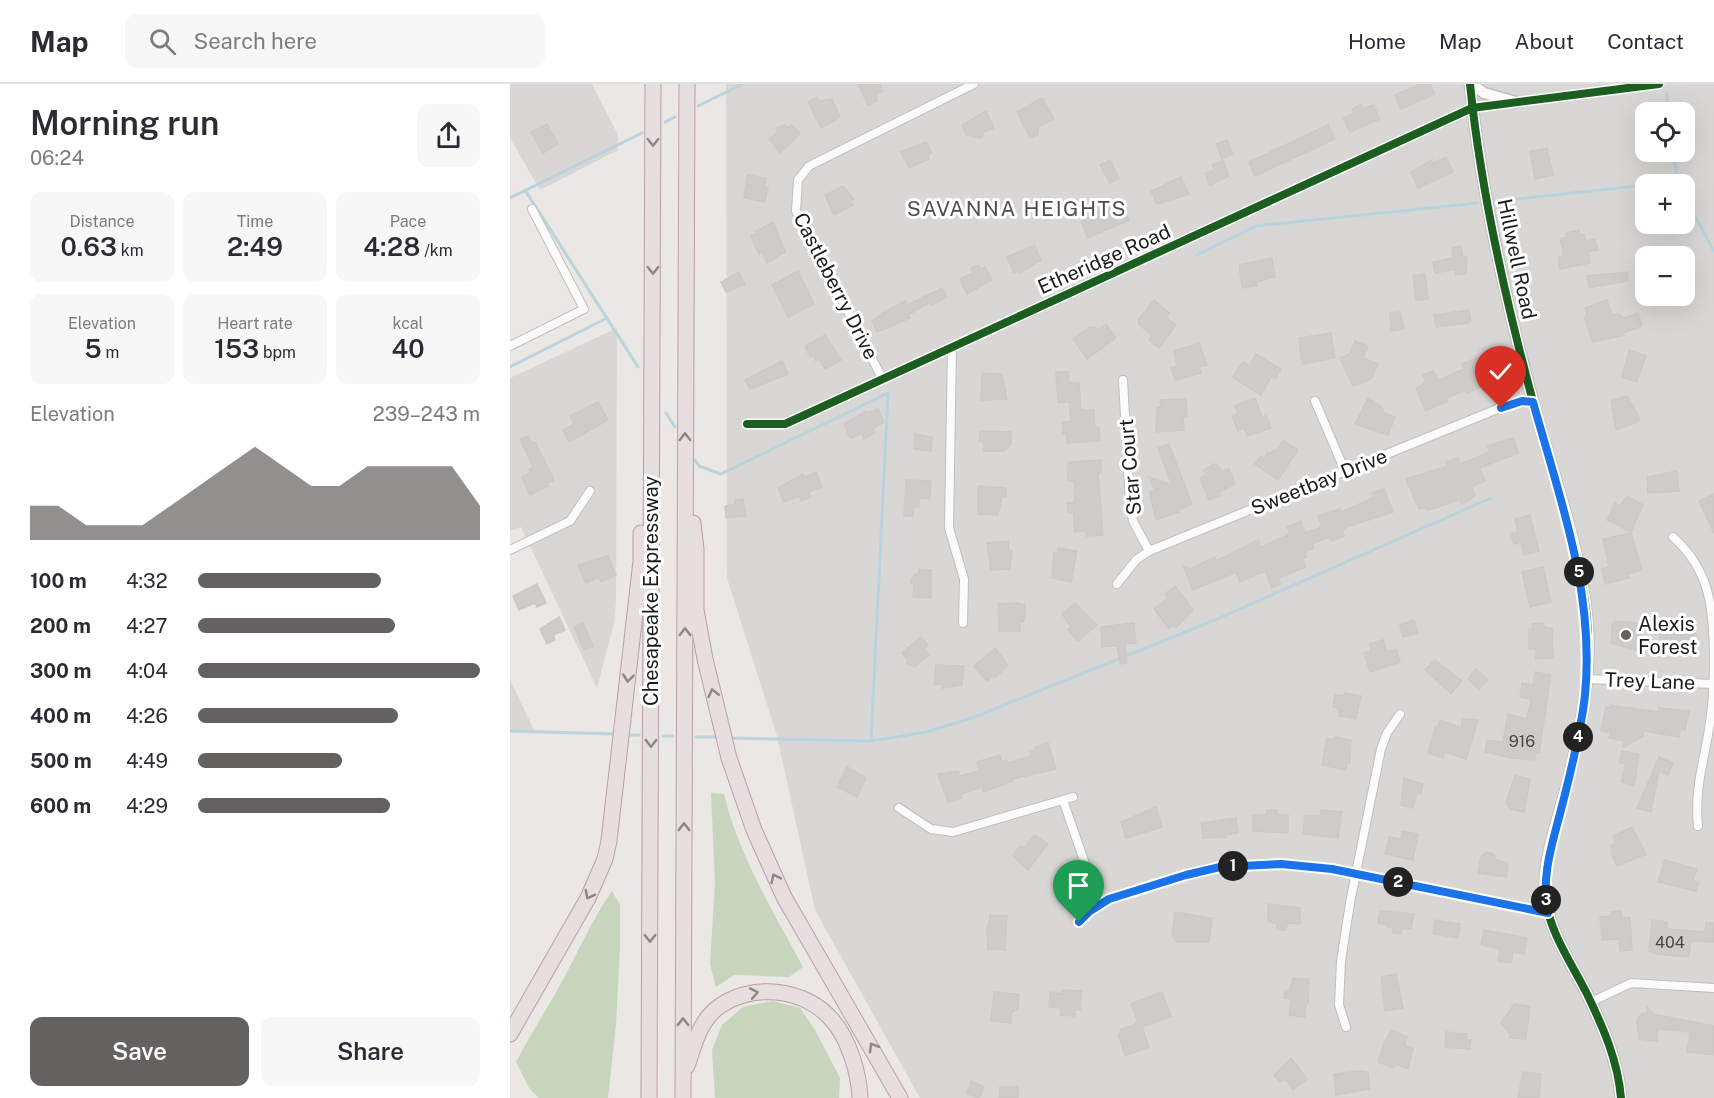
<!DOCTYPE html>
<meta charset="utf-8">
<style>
body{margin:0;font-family:"Public Sans",sans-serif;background:#f7f7f7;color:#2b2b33;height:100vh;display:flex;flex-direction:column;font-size:22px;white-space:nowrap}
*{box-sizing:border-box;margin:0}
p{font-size:20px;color:#7c7c81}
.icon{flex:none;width:33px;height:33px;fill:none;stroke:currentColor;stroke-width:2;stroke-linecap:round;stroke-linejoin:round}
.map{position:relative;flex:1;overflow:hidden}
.panel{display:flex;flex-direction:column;background:#fff;width:510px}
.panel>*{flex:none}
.fabs{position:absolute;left:1125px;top:18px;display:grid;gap:12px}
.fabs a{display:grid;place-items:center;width:60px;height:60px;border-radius:12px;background:#fff;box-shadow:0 6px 24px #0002;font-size:30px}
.pin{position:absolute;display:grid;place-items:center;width:51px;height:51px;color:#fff;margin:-62px -26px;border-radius:50% 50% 50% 0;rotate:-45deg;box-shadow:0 0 6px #0007}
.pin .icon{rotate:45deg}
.km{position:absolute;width:30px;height:30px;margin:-15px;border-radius:50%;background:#222;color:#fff;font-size:16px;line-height:30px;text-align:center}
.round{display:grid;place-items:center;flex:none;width:63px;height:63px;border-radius:12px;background:#f7f7f7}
.head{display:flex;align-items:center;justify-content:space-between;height:102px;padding:0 30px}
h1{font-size:33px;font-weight:600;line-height:45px}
.stats{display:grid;grid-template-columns:repeat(3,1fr);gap:9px;height:102px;padding:6px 30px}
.stats div{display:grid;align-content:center;border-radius:12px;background:#f7f7f7;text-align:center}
.stats b{font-size:26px;font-weight:600}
.stats small{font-size:16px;font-weight:400}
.stats p{font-size:16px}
.chart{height:168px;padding:12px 30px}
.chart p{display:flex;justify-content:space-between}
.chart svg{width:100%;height:108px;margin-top:6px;fill:#636261;opacity:.7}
.action{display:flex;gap:12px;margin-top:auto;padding:12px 30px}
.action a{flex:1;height:69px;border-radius:12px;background:#636261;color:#fff;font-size:24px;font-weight:600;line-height:69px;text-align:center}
.action a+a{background:#f7f7f7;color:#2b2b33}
ul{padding:0 30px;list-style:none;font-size:20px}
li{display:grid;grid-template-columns:96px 72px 1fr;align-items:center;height:45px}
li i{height:15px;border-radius:8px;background:#636261}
header{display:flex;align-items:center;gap:36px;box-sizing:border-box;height:84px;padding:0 30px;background:#fff;border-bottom:2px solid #e1e1e2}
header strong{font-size:28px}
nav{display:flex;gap:33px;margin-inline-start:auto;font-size:21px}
.search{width:420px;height:54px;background:#f7f7f7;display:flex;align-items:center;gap:15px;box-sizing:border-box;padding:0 21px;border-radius:12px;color:#7c7c81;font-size:22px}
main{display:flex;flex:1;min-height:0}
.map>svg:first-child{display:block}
</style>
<header>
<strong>Map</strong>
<div class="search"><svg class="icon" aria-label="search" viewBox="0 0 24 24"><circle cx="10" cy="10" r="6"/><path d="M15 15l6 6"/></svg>Search here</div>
<nav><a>Home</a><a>Map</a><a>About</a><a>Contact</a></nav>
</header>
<main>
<section class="panel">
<div class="head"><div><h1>Morning run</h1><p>06:24</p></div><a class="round"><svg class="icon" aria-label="share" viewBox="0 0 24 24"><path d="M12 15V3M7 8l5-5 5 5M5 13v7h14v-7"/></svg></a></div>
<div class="stats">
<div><p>Distance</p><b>0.63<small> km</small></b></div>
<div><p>Time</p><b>2:49</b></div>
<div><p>Pace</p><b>4:28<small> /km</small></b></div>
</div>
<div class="stats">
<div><p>Elevation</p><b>5<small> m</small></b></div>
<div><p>Heart rate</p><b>153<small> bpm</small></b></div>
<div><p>kcal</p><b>40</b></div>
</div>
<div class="chart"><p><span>Elevation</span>239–243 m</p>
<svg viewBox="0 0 160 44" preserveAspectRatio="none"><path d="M0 44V30L10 30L20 38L30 38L40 38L50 30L60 22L70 14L80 6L90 14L100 22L110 22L120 14L130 14L140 14L150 14L160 30V44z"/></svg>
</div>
<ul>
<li><b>100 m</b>4:32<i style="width:65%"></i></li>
<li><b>200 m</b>4:27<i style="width:70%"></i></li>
<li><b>300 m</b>4:04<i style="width:100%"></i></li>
<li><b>400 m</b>4:26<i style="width:71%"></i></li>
<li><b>500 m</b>4:49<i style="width:51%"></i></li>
<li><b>600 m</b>4:29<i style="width:68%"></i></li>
</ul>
<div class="action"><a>Save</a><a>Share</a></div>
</section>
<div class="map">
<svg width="1204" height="1014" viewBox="0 0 1204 1014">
<rect width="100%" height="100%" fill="#eae7e4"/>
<g fill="#d9d7d5" fill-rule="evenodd">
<polygon points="0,0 82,0 108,51 108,66 30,106 0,54"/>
<path d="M216,0h988v1014h-794l-105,-188 -38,-174 -50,-158zM1136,28h38v40h-38zM1136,100h38v40h-38zM1136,172h38v40h-38z"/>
<polygon points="107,244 106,517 104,539 87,604 11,443 0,447 0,294"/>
<polygon points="0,596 26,650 0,648"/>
</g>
<g fill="#c6d5bc">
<path d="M201,709l13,1c15,62 49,117 79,173l-14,10 -55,-2 -18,12 -6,-23 5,-81z"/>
<path d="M102,807l8,14v42l-4,78 -8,73h-69l-10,-10 -13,-26c14,-27 30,-51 44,-77 18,-32 31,-64 52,-94z"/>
<polygon points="263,917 290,924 305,946 330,994 329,1014 205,1014 202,966 212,941 233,923"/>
</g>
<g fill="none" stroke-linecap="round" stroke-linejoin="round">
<g stroke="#bbd3da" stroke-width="3">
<polyline points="188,22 233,0"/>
<polyline points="1157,28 1157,10"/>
<polyline points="155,38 165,33"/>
<polyline points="1162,68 1169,100"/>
<polyline points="1139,100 1167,98"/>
<polyline points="15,106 128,283"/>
<polyline points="1174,112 1204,167"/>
<polyline points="0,114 132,49"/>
<polyline points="988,117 1136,101"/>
<polyline points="687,171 746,142 968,119"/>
<polyline points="0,283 97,234"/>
<polyline points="156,329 165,343"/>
<polyline points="185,376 189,382 211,390 378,309 361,657"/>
<polyline points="0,647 104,650"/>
<polyline points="119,651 129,651"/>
<polyline points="153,652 163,652"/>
<polyline points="186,653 206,653"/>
<polyline points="222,654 361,657 416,648 462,634 705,536 981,414"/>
</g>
</g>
<g fill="#ceccc9" stroke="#ccc9c6" stroke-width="1.5">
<polygon points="348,0 370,0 373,7 366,10 367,17 358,21"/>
<polygon points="910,0 920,0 925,10 891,25 885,11"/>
<polygon points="307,13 309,17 322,15 330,33 311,44 298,18"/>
<polygon points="532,14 544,35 528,43 528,50 520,54 507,28"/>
<polygon points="851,20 853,25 863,21 870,35 840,48 833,34 844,29 842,25"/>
<polygon points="476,27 484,44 474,48 472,54 463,53 462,50 457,52 452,41"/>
<polygon points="37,40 48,60 33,69 21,48"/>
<polygon points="276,41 278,44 282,41 290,50 270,69 259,55 267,49 267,43"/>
<polygon points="818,41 825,55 745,92 739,78"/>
<polygon points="717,56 723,70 712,75 706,60"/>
<polygon points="416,58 422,69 418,71 419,75 399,84 391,68"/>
<polygon points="1037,64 1043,91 1025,95 1020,67"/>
<polygon points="936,73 943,88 908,104 901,88 922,76 923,79"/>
<polygon points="600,76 609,94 600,99 590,81"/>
<polygon points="713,77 719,92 700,101 695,90 705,86 702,81"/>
<polygon points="237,91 256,94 254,103 258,104 255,118 234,114"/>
<polygon points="671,93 679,110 647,120 641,107"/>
<polygon points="333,102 344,115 340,117 343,121 324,131 315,111"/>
<polygon points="593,124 594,127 599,125 601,130 614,125 619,136 578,154 571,138"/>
<polygon points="263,138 275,168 257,179 252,169 249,170 241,152 247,149 246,147"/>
<polygon points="1069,146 1070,151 1074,150 1076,157 1085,155 1088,166 1078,168 1080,179 1050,185 1048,173 1054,172 1050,155 1057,153 1056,149"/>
<polygon points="524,161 531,176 510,189 509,187 504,189 497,173"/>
<polygon points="951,162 953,173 957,173 956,190 946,191 945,185 925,189 923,178 943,174 942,164"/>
<polygon points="762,174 765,193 746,198 747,202 732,204 729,181"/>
<polygon points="468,181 471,185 475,183 482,196 457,210 450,195 463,189 461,184"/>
<polygon points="288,187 304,220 278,233 262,201"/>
<polygon points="229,188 235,200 216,208 211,198"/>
<polygon points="1117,188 1118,197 1079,204 1077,192"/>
<polygon points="915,190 918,215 906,216 903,192"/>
<polygon points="432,204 437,213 422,221 421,218 398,231 400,234 367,248 362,237 374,228 395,217 397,221"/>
<polygon points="644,216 659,229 656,234 666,241 649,264 639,256 642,252 629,240 628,236"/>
<polygon points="1097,216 1102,231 1108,229 1114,234 1128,229 1132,242 1113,249 1114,251 1083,258 1074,233 1077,232 1075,224"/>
<polygon points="959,226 961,237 958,239 926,243 924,231"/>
<polygon points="890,228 894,245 881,247 880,229"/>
<polygon points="596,240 606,254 577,275 563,255 580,243 589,245"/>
<polygon points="821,249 825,274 792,280 789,254"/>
<polygon points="315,251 331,276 315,285 309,275 306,277 303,271 300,273 295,262"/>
<polygon points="845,257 858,262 853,274 868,280 861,295 843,302 830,274 840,270"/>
<polygon points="689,259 697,281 689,283 691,289 665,296 661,284 667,282 664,267"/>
<polygon points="1119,266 1136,272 1127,298 1112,293"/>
<polygon points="746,270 771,285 765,295 761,293 751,311 722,293 733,278 740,282"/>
<polygon points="977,270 987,294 958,309 956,306 936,314 938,317 916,327 906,305 916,298 913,291 923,287 929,296 954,285 952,280"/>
<polygon points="272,277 278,290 240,305 235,296"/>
<polygon points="546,288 558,288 559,299 569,299 571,326 584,326 585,344 589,344 590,357 557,359 557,350 553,350 552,338 561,337 559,318 548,319"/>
<polygon points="472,289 492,290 497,315 471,316"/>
<polygon points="1117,312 1130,335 1128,338 1106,346 1101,317"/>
<polygon points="745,314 752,333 756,332 761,344 737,352 734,344 728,347 722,332 728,329 725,322"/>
<polygon points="858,314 871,322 874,329 885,333 878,351 845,340"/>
<polygon points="676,315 677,332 673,332 674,346 646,348 647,324 651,323 650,316"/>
<polygon points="88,318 98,336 59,358 53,346 64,340 60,332"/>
<polygon points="368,325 374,338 363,345 365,349 354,355 352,350 340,354 334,340 356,327 357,329"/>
<polygon points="470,347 501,348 501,361 494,367 474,367 474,359 469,357"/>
<polygon points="405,350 422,353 421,367 404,365"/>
<polygon points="18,352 22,359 25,358 44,396 37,399 38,402 20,411 12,393 20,389 19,385 23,383 10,355"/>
<polygon points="1003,354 1009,369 969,384 975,397 962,403 965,411 958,417 952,420 949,415 926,424 917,426 915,423 909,425 896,395 938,382 936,378 948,374 950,380 980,368 977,362"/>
<polygon points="773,356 788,366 768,396 745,380 751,372 754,374 758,368 761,369 764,365 767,367"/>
<polygon points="659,360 682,420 668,426 669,428 646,436 640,411 640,408 645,406 639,393 662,401 648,364"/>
<polygon points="591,376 591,389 588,389 593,451 576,452 575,447 565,448 563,428 558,428 557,419 565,418 564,397 558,397 557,384 559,378"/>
<polygon points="703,380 708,381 712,387 719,385 725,400 709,408 710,411 699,416 690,394 696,391 694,386"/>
<polygon points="1167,387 1169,407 1138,409 1137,393"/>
<polygon points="306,388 312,403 299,408 301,413 291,417 289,412 274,418 268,404 293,390 295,393"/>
<polygon points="396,396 421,397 420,415 409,414 409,423 404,423 403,432 394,432"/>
<polygon points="468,402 496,404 496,413 492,413 488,431 468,430"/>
<polygon points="874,405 883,428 837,443 832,446 834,452 821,457 819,453 802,460 804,464 795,468 797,473 792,475 796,483 768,494 771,500 762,504 755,487 730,498 726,488 683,506 673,482 680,485 705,473 706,477 748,456 751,463 780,450 777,443 791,437 795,449 812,443 808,432 830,425 831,428 854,418 863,413 862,409"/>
<polygon points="1204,410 1204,449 1189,417"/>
<polygon points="1117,412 1133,421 1121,448 1097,436 1105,419 1110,422"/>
<polygon points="233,415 236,432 216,434 215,422 225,420 225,416"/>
<polygon points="1020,431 1029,467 1014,471 1011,458 1004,460 1001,450 1008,448 1005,435"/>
<polygon points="1121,449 1132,486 1118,490 1119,494 1095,500 1092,485 1099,483 1093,455"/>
<polygon points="498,457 499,467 502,467 500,485 481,486 477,459"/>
<polygon points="548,464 567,467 561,498 542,494 544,469 547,469"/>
<polygon points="98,472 106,491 91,498 89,493 76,499 68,481"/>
<polygon points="1033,483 1041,518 1020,523 1012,488"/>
<polygon points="409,485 421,486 421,514 403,513 404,502 400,498 405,490 409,490"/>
<polygon points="27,500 36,519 27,523 25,519 9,526 3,512"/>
<polygon points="665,502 683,526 666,544 664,541 659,545 644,525 658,514 655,510"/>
<polygon points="507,519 515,521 515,531 513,538 510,538 510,547 489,547 488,520"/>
<polygon points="565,519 587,541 568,557 558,546 561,543 552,530"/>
<polygon points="49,533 55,546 43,551 45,556 37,560 30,545"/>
<polygon points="904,536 908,549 893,553 890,541"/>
<polygon points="1105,537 1127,539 1127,543 1131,544 1129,567 1101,559 1102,541"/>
<polygon points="1164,537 1179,537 1179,544 1186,551 1179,552 1180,569 1150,567 1149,543 1164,540"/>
<polygon points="73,539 83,562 74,566 64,543"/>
<polygon points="624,539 626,559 615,560 617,579 610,580 607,562 592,563 591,543"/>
<polygon points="1032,539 1036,544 1042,544 1043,574 1026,575 1026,565 1019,565 1019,545 1023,545 1022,540"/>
<polygon points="411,553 418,561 414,565 419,571 404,583 397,580 397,575 392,569"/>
<polygon points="873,556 877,568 886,565 890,578 860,588 854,569 861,567 859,560"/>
<polygon points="485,564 498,581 485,594 483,592 477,597 464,582"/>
<polygon points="925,576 952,597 941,610 915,586"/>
<polygon points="426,581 454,582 452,601 432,604 433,601 424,600"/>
<polygon points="966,585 978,596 969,605 958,595"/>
<polygon points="1025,588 1041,591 1029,669 1026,668 1025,676 1001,674 975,668 977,656 993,658 998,630 1017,635 1021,615 1010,613 1012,599 1023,601"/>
<polygon points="835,609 851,612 846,635 830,632 827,624 823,623 825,611 835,612"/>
<polygon points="1100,621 1148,628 1149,624 1179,627 1175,646 1170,645 1169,653 1134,647 1133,652 1113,663 1114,657 1099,654 1101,649 1091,647 1096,623 1100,624"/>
<polygon points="952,635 968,636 956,675 935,668 933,674 918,669 925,643 927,644 930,636 952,644"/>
<polygon points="825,653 841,656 840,679 837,678 836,686 812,681 817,654 825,656"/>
<polygon points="538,659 546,685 503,695 503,697 474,708 472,703 451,710 452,714 438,718 428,690 448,687 450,692 469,687 467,678 490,671 491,677 496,676 498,679 521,672 520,668 526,666 525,663"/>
<polygon points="1112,667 1129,670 1124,702 1111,698 1116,680 1110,679"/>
<polygon points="1149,673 1163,679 1158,691 1149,687 1141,728 1127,724"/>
<polygon points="337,683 356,694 347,713 327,703"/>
<polygon points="1005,691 1020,695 1014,728 1000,725 996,719"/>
<polygon points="894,694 913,700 911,710 907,709 903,724 891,721"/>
<polygon points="646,723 652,743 616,754 611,738"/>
<polygon points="757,726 767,726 767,730 778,731 778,749 743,747 743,731 757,731"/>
<polygon points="811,726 832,728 828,754 793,750 795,732 810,732"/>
<polygon points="726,734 728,749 716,751 716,753 693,754 691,739"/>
<polygon points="1122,743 1136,770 1107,782 1101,769 1103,768 1101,762 1106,759 1103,752"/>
<polygon points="892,747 908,750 903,776 875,770 879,753 891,755"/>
<polygon points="525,751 538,760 518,786 503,772 510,762 514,764"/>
<polygon points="976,768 984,770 986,776 998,779 996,793 968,789 971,773"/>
<polygon points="1155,776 1187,785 1183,796 1189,798 1186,807 1148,798"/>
<polygon points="758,820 790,824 790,840 777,839 776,846 767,846 767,840 758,837"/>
<polygon points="870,827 904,830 901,845 893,844 891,850 883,849 883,844 878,843 879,841 868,839"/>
<polygon points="1111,827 1112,834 1120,833 1122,866 1110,867 1109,855 1092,856 1090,833 1101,832 1101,828"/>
<polygon points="665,828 702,834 699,858 667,858 662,852"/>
<polygon points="480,831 497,832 495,866 478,865 477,842 479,842"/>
<polygon points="925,836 950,840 948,854 923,850"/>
<polygon points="1142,836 1157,838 1157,845 1195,848 1196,839 1204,839 1204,858 1181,857 1179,871 1174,873 1148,870 1139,867"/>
<polygon points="974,846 1017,854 1014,870 1003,868 1001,879 988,877 990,865 971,861"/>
<polygon points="886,890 893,924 875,927 871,893"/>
<polygon points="783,894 799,895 798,920 796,920 795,933 779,931 781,915 774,914 775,906 780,906"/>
<polygon points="553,906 572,907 570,926 565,926 565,932 550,931 551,924 539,923 540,908 552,910"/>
<polygon points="484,908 509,910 508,925 501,929 501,939 481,937"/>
<polygon points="652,908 661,932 632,943 639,963 615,972 608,950 611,949 610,946 628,939 621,920"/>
<polygon points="1004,920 1020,922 1016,955 1000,954 1000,950 991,939"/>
<polygon points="1137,923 1143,930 1204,942 1204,971 1177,968 1180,948 1148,945 1147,957 1129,955 1127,936 1132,929 1136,930"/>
<polygon points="882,946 897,953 895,961 903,965 898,985 885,980 884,984 868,978 875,957"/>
<polygon points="936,948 957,950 956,956 961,956 960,965 935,963"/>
<polygon points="781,974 797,995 783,1006 775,995 770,998 764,991"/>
<polygon points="851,987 858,988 860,1005 826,1011 824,990"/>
<polygon points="1013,988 1031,990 1029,1014 1008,1014"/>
<polygon points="461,997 474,1003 469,1014 456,1009"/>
<polygon points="490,1003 508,1003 508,1014 489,1014"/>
</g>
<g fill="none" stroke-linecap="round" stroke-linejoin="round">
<defs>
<g id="minor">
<polyline points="0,262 74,225 22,125"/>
<polyline points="442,262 439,444 454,495 453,539"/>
<polyline points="372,294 286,127 288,96 299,82 464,0"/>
<polyline points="613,296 620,420 623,437 639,467"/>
<polyline points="805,317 835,387"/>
<polyline points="237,340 275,340 962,24 1149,0"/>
<path d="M1163,453c37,33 40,70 41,116 0,23 0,46 -4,69 -5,37 -16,65 -12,104"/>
<polyline points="0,466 60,437 80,407"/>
<polyline points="607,500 626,476 639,467 1002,319 1023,318"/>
<polyline points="1076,595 1204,600"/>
<polyline points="553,716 589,820"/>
<polyline points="389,724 421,745 443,748 563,713"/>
<polyline points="569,838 580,827 599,815 676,791 710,783 771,780 822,785 1038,829"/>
<polyline points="1081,918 1121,899 1204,904"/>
<polyline points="836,943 829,921 831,877 840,819 871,665 877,649 890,630"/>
</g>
<g id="tertiary">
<path d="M960,0c11,109 36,219 65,325 19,68 45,138 52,209 5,56 -6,113 -20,167 -9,36 -27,80 -21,118 6,33 26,61 41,91 16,33 31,67 34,104"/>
<polyline points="962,0 974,9 1006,18"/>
</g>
<g id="motorway">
<polyline points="183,439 186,465 186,526 195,575 219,674 244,746 274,813 390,1014"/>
<polyline points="0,950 78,814 95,775 99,757 131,477 131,449"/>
<path d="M177,982c7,-20 12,-43 29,-57 33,-27 89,-22 117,12 16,19 26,52 27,77"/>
<polyline points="139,1014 143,0"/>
<polyline points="173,1014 177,0"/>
</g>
</defs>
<use href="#minor" stroke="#c1bfbe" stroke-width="10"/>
<use href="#tertiary" stroke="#c1bfbe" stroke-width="13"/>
<use href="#motorway" stroke="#bb9fa7" stroke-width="17"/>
<use href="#minor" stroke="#fcfbfb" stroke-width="8"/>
<use href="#tertiary" stroke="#fcfbfb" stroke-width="10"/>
<use href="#motorway" stroke="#e7dee0" stroke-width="15"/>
<defs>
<g id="cycleway">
<path d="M960,0c11,109 36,219 65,325 19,68 45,138 52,209 5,56 -6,113 -20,167 -9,36 -27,80 -21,118 6,33 26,61 41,91 16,33 31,67 34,104"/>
<polyline points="237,340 275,340 962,24 1149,0"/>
</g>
</defs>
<use href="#cycleway" stroke="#fff" stroke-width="11"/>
<use href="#cycleway" stroke="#1b5e20" stroke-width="8"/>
</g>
<defs><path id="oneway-chevron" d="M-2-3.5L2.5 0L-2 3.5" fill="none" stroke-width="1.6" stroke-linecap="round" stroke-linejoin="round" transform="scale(1.5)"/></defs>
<g stroke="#8b8687">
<use href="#oneway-chevron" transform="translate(143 58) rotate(90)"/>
<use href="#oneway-chevron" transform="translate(143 186) rotate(90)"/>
<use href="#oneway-chevron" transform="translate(175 353) rotate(-90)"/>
<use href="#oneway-chevron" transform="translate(175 548) rotate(-90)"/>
<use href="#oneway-chevron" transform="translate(118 594) rotate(96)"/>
<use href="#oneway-chevron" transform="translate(203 609) rotate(-103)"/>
<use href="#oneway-chevron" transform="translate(141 659) rotate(90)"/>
<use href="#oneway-chevron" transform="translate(174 743) rotate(-90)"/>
<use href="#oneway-chevron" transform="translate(265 794) rotate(-116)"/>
<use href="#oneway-chevron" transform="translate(79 811) rotate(117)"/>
<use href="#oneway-chevron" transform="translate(140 854) rotate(90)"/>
<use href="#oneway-chevron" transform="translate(244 909) rotate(-11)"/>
<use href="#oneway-chevron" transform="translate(173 938) rotate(-90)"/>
<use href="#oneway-chevron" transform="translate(363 963) rotate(-120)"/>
</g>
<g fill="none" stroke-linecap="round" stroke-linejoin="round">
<defs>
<path id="route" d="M569,838l11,-11 19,-12 77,-24 34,-8 61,-3 51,5 216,44c-8,-38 6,-74 15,-111 9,-35 18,-71 22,-107 10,-102 -25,-196 -52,-293l-11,-1 -21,7"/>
</defs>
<use href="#route" stroke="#fff" stroke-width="12"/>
<use href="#route" stroke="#1a73e8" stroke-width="8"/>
</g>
<circle fill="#636261" stroke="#fff" stroke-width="2" cx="1116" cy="551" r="6"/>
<g text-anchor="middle" stroke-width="6" stroke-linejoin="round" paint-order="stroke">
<g font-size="16" fill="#484746">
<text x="1012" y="663">916</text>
<text x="1160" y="864">404</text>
</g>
<g font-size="20" fill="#1b1b1b" stroke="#fff">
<text transform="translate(594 175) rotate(-24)" y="7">Etheridge Road</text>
<text transform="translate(1007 175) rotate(78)" y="7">Hillwell Road</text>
<text transform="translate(326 202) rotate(63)" y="7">Castleberry Drive</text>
<text transform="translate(620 383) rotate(-95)" y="7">Star Court</text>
<text transform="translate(809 398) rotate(-22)" y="7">Sweetbay Drive</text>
<text transform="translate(141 507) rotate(-90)" y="7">Chesapeake Expressway</text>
<text transform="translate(1140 597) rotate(2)" y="7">Trey Lane</text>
</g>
<g font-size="20" fill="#1b1b1b" stroke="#fff" text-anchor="start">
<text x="1128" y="547">Alexis<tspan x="1128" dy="23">Forest</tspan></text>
</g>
<g font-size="21" letter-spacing="1.5" fill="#4e4e4e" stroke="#fff">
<text x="507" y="132">SAVANNA HEIGHTS</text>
</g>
</g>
</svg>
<div class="fabs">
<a><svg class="icon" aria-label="locate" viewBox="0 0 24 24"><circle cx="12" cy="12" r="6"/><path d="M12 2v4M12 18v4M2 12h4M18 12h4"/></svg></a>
<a>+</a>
<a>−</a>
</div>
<div class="pin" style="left:569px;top:838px;background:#1e9e55"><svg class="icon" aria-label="arrive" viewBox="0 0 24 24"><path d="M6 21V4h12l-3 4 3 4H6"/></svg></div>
<div class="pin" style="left:991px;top:324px;background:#d93025"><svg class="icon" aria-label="check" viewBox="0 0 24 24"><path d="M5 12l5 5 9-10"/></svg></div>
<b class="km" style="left:723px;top:782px">1</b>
<b class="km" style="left:888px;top:798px">2</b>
<b class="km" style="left:1036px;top:816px">3</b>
<b class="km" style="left:1068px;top:653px">4</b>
<b class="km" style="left:1069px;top:488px">5</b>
</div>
</main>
